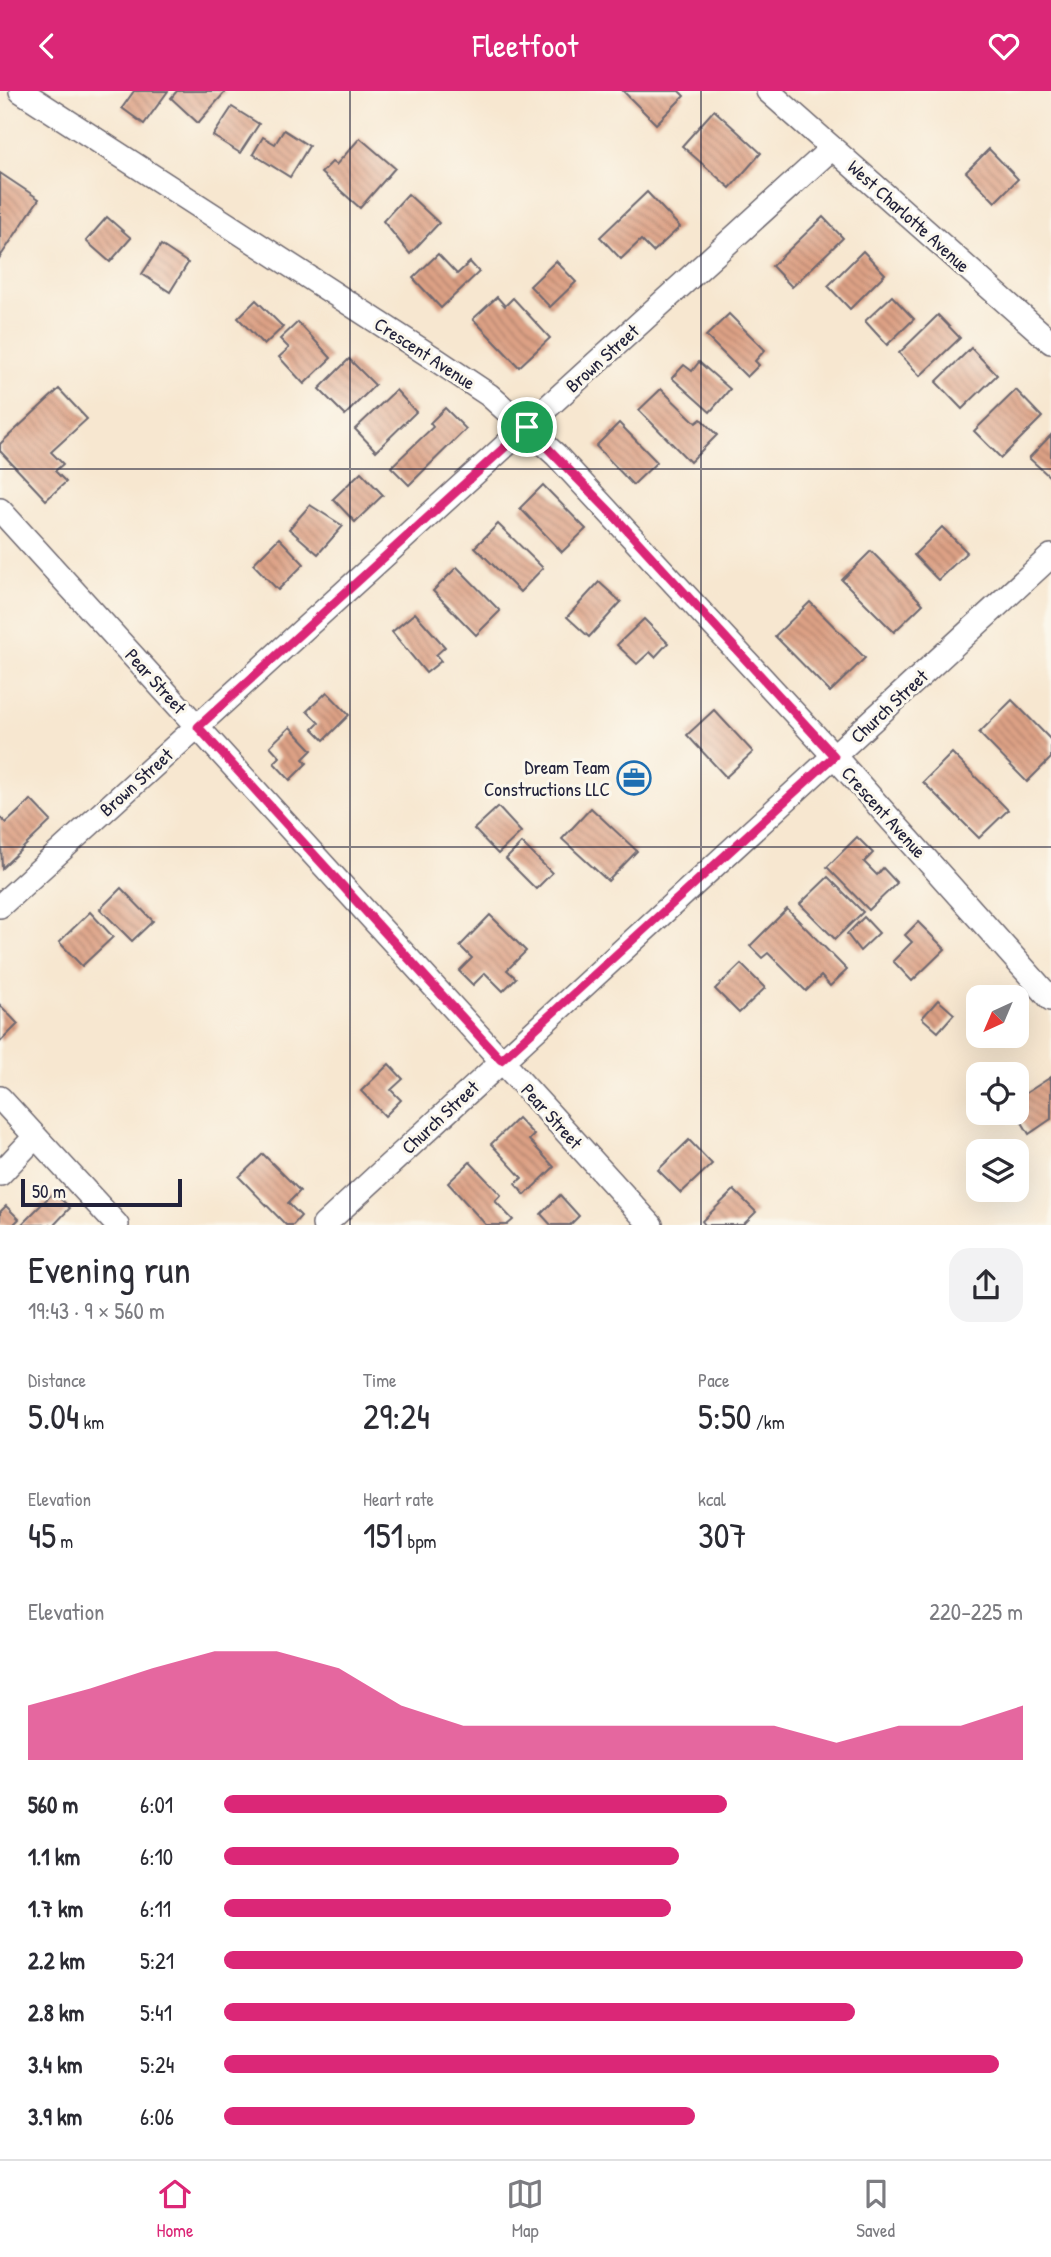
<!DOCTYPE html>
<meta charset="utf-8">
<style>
body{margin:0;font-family:"Patrick Hand",sans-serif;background:#f2f2f3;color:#2b2b33;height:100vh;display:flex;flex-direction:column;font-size:26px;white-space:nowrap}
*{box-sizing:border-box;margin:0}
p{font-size:23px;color:#7c7c81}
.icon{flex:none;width:38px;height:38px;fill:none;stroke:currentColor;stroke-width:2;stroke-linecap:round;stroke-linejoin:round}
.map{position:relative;height:1134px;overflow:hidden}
.drawer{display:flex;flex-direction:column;background:#fff;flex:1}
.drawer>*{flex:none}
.needle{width:46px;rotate:224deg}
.fabs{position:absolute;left:966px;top:894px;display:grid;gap:14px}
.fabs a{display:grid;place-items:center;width:63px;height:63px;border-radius:14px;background:#fff;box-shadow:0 7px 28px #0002;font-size:35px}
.scale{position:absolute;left:21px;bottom:18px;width:161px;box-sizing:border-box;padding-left:7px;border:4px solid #22223b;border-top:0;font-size:19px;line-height:24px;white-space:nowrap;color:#22223b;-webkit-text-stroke:5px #fbf7ec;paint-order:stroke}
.pin{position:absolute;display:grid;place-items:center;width:60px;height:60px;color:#fff;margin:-30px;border:4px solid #fff;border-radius:50%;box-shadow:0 2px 7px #0007}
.round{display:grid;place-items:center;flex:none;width:74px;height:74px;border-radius:21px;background:#f2f2f3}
.head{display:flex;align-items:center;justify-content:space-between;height:119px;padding:0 28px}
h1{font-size:38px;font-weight:600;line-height:52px}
.metrics{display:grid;grid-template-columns:repeat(3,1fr);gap:10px;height:119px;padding:7px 28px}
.metrics div{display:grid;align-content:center}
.metrics b{font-size:35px;font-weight:600}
.metrics small{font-size:19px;font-weight:400}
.metrics p{font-size:19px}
.chart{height:196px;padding:14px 28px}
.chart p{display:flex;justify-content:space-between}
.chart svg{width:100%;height:126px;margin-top:7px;fill:#db2777;opacity:.7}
ul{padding:0 28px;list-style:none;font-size:23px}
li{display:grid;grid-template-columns:112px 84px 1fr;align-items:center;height:52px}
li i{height:18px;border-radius:9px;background:#db2777}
header{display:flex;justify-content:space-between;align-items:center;height:91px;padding:0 28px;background:#db2777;color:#fff;font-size:32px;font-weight:600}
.tabs{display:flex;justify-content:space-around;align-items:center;height:98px;border-top:2px solid #e1e1e2;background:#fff;font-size:19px;color:#7c7c81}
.tabs a{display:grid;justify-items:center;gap:4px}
.tabs .selected{color:#db2777}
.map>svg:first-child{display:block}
</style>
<header><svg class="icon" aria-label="back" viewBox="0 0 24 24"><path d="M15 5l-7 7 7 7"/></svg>Fleetfoot<svg class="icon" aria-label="heart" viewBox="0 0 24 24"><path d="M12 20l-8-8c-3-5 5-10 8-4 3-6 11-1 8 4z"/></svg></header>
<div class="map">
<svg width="1051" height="1134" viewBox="0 0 1051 1134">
<defs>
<pattern id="building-back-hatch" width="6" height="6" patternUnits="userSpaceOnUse" patternTransform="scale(1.75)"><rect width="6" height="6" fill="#dda185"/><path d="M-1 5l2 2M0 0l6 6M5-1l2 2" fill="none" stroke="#b3836e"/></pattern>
</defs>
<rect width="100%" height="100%" fill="#fbf7ec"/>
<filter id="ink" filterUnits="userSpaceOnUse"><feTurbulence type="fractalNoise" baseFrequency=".0143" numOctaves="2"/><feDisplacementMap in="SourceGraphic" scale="14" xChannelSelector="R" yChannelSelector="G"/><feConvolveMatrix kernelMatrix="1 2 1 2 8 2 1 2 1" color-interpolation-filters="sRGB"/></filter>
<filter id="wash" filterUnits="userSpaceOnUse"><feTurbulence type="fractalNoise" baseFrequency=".00686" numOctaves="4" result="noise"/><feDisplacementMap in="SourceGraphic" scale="28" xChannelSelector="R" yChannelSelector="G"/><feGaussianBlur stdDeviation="1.57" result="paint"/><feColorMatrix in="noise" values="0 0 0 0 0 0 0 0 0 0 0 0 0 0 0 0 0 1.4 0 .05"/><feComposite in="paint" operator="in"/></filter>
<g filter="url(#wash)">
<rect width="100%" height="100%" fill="#f7e7d0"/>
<g id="blocks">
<g fill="url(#building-back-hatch)">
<polygon points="134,0 168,0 144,33 122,17"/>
<polygon points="177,0 226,0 198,32 171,7"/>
<polygon points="623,0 679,0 684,5 656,33"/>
<polygon points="232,16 259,33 240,62 213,45"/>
<polygon points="714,19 761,62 730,97 682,55"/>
<polygon points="284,39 309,55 290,86 253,63 263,46 275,53"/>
<polygon points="360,47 395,77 360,117 321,82 332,71 336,74"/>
<polygon points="989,58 1018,88 995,111 966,81"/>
<polygon points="0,82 39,108 0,166"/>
<polygon points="647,101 680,136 653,161 641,149 621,168 600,146"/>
<polygon points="408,103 439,132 410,163 383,130"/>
<polygon points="107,126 131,147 110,171 86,150"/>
<polygon points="823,126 843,147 792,196 772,175"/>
<polygon points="161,154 188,172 170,201 142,183"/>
<polygon points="863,160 885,183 850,218 828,195"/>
<polygon points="438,163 457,183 470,171 479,181 441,217 413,187"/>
<polygon points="556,170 576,191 550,216 530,195"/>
<polygon points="892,205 914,228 887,254 865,230"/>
<polygon points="497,206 505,215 513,207 550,247 519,276 473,228"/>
<polygon points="256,209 283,236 264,254 238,227"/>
<polygon points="729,223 765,259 755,270 759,274 747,286 706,245"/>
<polygon points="938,224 960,247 920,285 899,262"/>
<polygon points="298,231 331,267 304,293 279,266 289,257 280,248"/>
<polygon points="971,257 997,284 962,318 936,291"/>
<polygon points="349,268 375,294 345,324 319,298"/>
<polygon points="699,271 730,298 710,321 672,287 684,274 692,280"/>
<polygon points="59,298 87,328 51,361 63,373 55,380 66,391 46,409 0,360 0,353"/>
<polygon points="661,298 696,332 701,328 717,344 690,371 639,319"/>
<polygon points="396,299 416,321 376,360 355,338"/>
<polygon points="1016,299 1042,326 1001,367 974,340"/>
<polygon points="445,317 466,338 409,394 391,376 433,336 430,332"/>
<polygon points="619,332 657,371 633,394 596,355"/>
<polygon points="1051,344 1051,387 1029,367"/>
<polygon points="361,381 383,404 355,431 333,408"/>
<polygon points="543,394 586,438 562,461 520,417"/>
<polygon points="310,414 343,435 318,463 289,438"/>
<polygon points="498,433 543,477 520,501 475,456"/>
<polygon points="942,436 967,461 938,489 914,464"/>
<polygon points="279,447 304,473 278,499 253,473"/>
<polygon points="871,460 923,513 894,541 842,489"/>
<polygon points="457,476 500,520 476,544 433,500"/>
<polygon points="599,491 621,511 589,546 567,526"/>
<polygon points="810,511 865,567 830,601 775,545"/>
<polygon points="415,522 445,556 436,564 441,570 426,582 392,541"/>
<polygon points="644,528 668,552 655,566 650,561 637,573 617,554"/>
<polygon points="327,601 349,624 324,649 313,638 319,632 307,620"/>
<polygon points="1012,609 1051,649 1051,667 1027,691 979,642"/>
<polygon points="714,619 753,661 726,686 687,644"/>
<polygon points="290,636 312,659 303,668 307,672 290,689 274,672 280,666 270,655"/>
<polygon points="952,662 1008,719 979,747 923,691"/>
<polygon points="31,709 51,730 2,777 0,726 6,732"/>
<polygon points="498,716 521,741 498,763 474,738"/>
<polygon points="591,717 637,760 608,790 562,748"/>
<polygon points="857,746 873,762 864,771 877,784 883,777 897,792 869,819 827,776"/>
<polygon points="522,752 552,782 536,798 506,768"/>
<polygon points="828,786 863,821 835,848 800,813"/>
<polygon points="121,797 153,830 132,850 100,818"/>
<polygon points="787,818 847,879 830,895 821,885 806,900 768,862 762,867 750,855"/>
<polygon points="90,821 113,846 82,875 59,851"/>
<polygon points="490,824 526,860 507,879 516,887 503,900 485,882 473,894 459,880 472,867 460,855"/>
<polygon points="864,826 879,842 860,860 847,843"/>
<polygon points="918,831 945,858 912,890 893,870 912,851 905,844"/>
<polygon points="741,873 765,897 739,922 715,898"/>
<polygon points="938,909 954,923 938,941 922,927"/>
<polygon points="0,914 18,933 0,951"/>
<polygon points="389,973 403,988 391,999 401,1009 385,1025 361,1000"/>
<polygon points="1051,986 1051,1028 1029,1043 1017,1023 1017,1008"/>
<polygon points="518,1027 534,1044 529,1049 554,1076 525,1104 515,1093 522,1087 491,1053"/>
<polygon points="689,1049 712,1073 681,1102 658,1079"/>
<polygon points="263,1063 300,1100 288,1112 301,1125 293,1134 286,1134 239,1086"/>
<polygon points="470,1071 501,1104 495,1110 513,1129 507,1134 486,1134 448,1092"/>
<polygon points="734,1099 756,1121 743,1134 705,1134 702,1130"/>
<polygon points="54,1101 70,1117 54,1134 21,1134"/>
<polygon points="560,1104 579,1125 570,1134 551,1134 541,1123"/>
<polygon points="6,1115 19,1128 13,1134 0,1134 0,1121"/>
</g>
</g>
</g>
<g filter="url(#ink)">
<use href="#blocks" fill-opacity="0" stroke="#6d676f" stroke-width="2"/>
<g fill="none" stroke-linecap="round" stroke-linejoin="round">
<defs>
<g id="minor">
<polyline points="21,0 432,266 489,304 556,364 834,665 1051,908"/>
<polyline points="768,0 1051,251"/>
<polyline points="0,419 651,1134"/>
<polyline points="0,815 832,57"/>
<polyline points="0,1007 117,1134"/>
<polyline points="0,1083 35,1046"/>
<polyline points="324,1134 1051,465"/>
</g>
</defs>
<use href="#minor" stroke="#6d676f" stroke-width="26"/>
<use href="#minor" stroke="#fff" stroke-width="23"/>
</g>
</g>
<g fill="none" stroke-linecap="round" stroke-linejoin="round" filter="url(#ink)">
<defs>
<polygon id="route" points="527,336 615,426 834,665 501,969 198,636"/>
</defs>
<use href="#route" stroke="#fff" stroke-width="14"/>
<use href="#route" stroke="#db2777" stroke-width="9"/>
</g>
<path fill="none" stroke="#22223b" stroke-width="2" stroke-opacity="0.55" d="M350,0v1134M701,0v1134M0,378h1051M0,756h1051"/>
<defs>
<symbol id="office-ring" viewBox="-11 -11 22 22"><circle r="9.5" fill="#fbf7ec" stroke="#1f6fb2" stroke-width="1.5"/><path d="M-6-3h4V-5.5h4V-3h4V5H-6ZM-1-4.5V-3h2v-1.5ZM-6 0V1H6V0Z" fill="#1f6fb2"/></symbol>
</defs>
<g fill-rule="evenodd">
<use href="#office-ring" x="615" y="668" width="38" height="38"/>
</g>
<g text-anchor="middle" stroke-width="6" stroke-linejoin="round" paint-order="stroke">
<g font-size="19" fill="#22223b" stroke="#fbf7ec">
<text transform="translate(909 125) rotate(42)" y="7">West Charlotte Avenue</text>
<text transform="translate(425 262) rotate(33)" y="7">Crescent Avenue</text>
<text transform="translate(602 267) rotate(-42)" y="7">Brown Street</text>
<text transform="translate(156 590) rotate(48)" y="7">Pear Street</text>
<text transform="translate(889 615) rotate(-43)" y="7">Church Street</text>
<text transform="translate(136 691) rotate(-42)" y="7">Brown Street</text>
<text transform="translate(884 721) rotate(48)" y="7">Crescent Avenue</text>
<text transform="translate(552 1025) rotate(48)" y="7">Pear Street</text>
<text transform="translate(440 1026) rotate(-43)" y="7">Church Street</text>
</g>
<g font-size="19" fill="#22223b" stroke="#fbf7ec" text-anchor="end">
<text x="610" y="683">Dream Team<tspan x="610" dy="22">Constructions LLC</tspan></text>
</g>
</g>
</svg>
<div class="fabs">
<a><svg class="needle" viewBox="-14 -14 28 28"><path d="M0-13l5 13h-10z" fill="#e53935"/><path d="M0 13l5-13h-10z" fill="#7c7c81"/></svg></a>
<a><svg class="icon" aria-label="locate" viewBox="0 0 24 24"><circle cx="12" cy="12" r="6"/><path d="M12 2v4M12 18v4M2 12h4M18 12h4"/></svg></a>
<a><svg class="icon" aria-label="layers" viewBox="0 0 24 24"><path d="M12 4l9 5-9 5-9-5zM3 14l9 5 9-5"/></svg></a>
</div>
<div class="scale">50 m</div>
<div class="pin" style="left:527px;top:336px;background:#1e9e55"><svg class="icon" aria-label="arrive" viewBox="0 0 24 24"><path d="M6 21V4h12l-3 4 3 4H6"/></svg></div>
</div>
<section class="drawer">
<div class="head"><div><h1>Evening run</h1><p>19:43 · 9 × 560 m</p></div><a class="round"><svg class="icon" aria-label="share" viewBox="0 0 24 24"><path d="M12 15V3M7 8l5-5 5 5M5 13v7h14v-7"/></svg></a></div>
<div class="metrics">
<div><p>Distance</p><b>5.04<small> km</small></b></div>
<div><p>Time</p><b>29:24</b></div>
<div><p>Pace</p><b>5:50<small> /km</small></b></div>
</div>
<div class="metrics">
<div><p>Elevation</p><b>45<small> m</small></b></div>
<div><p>Heart rate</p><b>151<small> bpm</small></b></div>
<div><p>kcal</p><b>307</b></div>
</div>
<div class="chart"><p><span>Elevation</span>220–225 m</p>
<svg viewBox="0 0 160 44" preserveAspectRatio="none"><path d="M0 44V25L10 19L20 12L30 6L40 6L50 12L60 25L70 32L80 32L90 32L100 32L110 32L120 32L130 38L140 32L150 32L160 25V44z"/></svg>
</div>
<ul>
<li><b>560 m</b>6:01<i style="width:63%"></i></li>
<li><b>1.1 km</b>6:10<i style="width:57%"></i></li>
<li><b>1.7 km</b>6:11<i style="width:56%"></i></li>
<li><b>2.2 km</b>5:21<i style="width:100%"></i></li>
<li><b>2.8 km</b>5:41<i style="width:79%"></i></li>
<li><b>3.4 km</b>5:24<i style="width:97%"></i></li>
<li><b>3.9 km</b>6:06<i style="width:59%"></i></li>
</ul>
</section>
<nav class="tabs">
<a class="selected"><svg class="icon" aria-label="home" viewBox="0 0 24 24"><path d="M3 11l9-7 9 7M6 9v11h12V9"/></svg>Home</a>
<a><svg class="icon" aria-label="map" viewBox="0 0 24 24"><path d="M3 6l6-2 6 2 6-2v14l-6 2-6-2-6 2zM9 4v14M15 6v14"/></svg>Map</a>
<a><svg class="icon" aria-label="saved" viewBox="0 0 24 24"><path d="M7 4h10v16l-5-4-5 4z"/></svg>Saved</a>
</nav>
